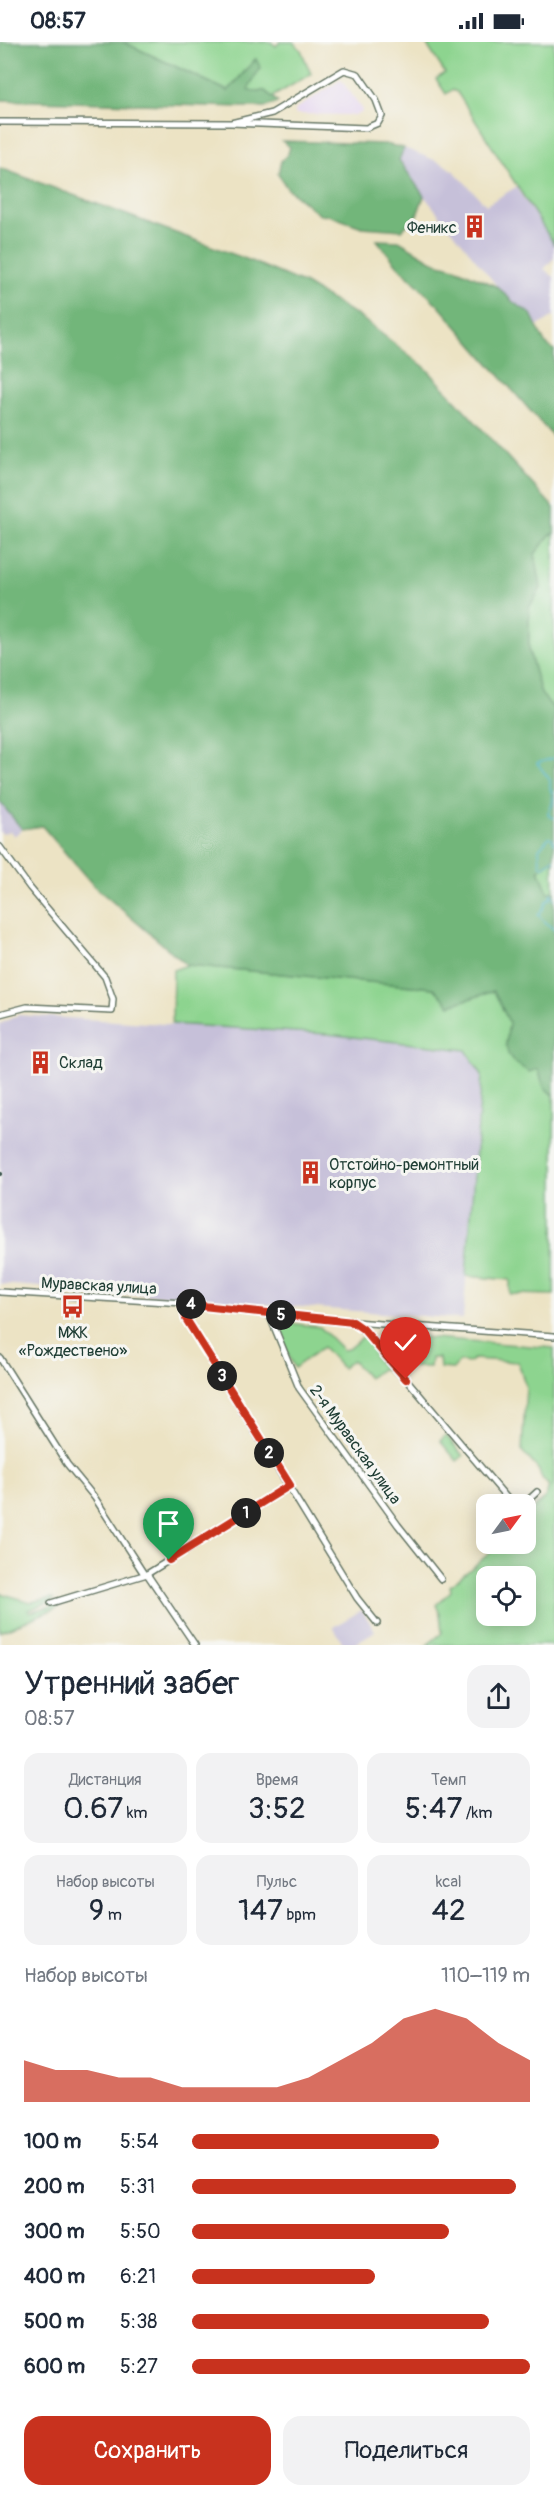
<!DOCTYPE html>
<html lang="ru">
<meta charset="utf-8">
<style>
body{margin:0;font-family:Pangolin,sans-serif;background:#f2f2f3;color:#1f2937;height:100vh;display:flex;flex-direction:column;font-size:22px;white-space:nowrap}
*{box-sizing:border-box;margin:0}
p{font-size:20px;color:#747a83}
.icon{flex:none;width:33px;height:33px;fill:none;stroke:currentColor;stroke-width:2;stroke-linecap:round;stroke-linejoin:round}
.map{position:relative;height:1603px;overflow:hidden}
.panel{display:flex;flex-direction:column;background:#fff;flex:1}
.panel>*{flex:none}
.needle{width:39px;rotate:57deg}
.fabs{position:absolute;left:476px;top:1452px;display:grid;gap:12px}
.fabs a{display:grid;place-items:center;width:60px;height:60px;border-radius:12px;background:#fff;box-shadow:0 3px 15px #0003;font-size:30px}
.pin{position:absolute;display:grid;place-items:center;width:51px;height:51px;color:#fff;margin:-62px -26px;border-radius:50% 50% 50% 0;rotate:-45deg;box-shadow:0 0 6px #0007}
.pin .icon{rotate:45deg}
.km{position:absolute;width:30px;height:30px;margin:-15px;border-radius:50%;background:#222;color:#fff;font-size:16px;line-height:30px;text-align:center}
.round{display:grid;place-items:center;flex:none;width:63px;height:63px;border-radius:18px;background:#f2f2f3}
.headline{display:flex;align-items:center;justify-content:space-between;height:102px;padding:0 24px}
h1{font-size:33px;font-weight:600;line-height:45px}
.metrics{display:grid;grid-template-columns:repeat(3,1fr);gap:9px;height:102px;padding:6px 24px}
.metrics div{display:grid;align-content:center;border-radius:15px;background:#f2f2f3;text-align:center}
.metrics b{font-size:30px;font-weight:600}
.metrics small{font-size:16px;font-weight:400}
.metrics p{font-size:16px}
.chart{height:168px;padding:12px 24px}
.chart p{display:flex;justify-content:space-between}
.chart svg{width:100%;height:108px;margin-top:6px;fill:#c8321e;opacity:.7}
.action{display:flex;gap:12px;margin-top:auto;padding:12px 24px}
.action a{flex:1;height:69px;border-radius:18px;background:#c8321e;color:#fff;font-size:24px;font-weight:600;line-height:69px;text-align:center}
.action a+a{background:#f2f2f3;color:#1f2937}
ul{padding:0 24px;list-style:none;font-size:20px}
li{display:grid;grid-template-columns:96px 72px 1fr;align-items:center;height:45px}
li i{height:15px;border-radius:8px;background:#c8321e}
.status{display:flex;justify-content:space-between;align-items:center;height:42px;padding:0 30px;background:#fff;direction:ltr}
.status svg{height:16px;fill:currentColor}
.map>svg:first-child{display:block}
</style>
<div class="status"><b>08:57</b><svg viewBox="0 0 49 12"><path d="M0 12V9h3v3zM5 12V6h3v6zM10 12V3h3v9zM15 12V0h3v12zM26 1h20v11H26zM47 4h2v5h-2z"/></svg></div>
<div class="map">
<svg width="554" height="1603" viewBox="0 0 554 1603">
<rect width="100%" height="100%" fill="#f6f6f2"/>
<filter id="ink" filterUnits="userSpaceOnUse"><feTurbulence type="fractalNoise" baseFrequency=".0167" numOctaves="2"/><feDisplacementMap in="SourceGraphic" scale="12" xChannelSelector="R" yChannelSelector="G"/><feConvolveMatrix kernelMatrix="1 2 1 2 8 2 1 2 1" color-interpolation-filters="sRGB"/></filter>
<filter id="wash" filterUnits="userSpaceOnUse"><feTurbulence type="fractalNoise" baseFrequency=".008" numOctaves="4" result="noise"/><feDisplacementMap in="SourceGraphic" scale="24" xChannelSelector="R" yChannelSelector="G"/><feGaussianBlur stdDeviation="1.35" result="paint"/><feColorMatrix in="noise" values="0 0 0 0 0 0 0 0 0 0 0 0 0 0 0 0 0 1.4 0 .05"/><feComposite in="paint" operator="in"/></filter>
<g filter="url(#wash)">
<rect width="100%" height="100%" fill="#ece3c4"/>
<polygon fill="#e4d3f1" points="341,38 363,68 361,71 356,73 295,72 296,67"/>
<g fill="#c6c0d9">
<polygon points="404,106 442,121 455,130 486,163 516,145 554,202 554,216 544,227 554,235 554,274 538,284 531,272 513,260 498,245 424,154 399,117"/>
<polygon points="0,760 22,787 14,794 10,789 2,792 0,789"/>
<polygon points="18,973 327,992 466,1008 482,1033 463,1277 194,1257 191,1252 192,1245 180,1245 177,1255 0,1242 0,982"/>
<polygon points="362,1568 375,1589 353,1603 344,1603 333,1585"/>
</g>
<g fill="#8dd48f" stroke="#568862" stroke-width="1.5" fill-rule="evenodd">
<polygon points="123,0 271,0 276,4 280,0 293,0 301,8 311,32 272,55 265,49 250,49 248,47 260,26 255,17 228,49"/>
<polygon points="425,0 554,0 554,202 457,50 452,48 446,52 436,37 445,31"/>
<polygon points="554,491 554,667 541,652 529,609 529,565 541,546 535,512 550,493"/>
<polygon points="553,817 554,850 548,851 539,828"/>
<polygon points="187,923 434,946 450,963 494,949 509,980 506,1003 538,1027 544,1045 554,1054 554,1253 510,1252 510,1238 466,1234 482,1033 466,1008 327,992 172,982 173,928"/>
<polygon points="274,1279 320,1285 343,1308 348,1307 365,1293 401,1335 397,1338 383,1326 368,1336 352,1318 342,1326 323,1305 294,1326"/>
<path d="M386,1292l168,14v297h-127l15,-12 -2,-19 -4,-9 15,-14 -1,-5 51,-42h24v-26l21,-22 3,-10 -7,-8 -4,-9 -16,-18 4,-64 -8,-25 -44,-3 -6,4 -8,-2 -7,8 -13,-1 -1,-10h-8l-1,9h-28l-23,-29zM486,1534h39v40h-39z"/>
<polygon points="446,1393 463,1414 457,1419 440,1399"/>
<polygon points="0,1551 31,1560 52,1556 54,1558 28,1568 30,1570 77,1557 0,1590"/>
</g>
<g fill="#72b67a" stroke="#487a57" stroke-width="1.5">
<polygon points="0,0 123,0 228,49 256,17 260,25 248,47 250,49 265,49 278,60 267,65 242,65 0,58"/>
<polygon points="282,99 385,102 404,106 399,118 424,154 417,173 402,188 362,185 328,173 320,173 287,146 278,132 281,119 288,112 290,105"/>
<polygon points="0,126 246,217 305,242 360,275 426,326 554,466 554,491 550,493 535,512 541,546 529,565 529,609 541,652 554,667 554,822 553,817 539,828 548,850 554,850 554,1054 544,1045 538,1027 529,1030 514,1020 508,1012 506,1003 509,980 494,949 450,963 434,946 187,923 94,844 42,784 22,787 0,760"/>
<polygon points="377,198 399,199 436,221 455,226 498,245 513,260 531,272 545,301 554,308 554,396 439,264 397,223"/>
</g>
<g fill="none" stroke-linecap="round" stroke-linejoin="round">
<g stroke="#4eb6cd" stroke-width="1.5">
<path d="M554,716l-17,5 13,17v8c4,10 4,16 -2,25l2,4 4,1"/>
<polyline points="554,801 552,796 549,795 539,807 540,821 542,825 554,817"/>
<polyline points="554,858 551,851 550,857 547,858 543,867 538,873 554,888"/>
</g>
</g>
</g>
<g filter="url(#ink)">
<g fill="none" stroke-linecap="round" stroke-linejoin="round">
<defs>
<g id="minor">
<polyline points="0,80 231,81 366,86 378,81 382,74 376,58 358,32 344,28 272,71 231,81"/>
<polyline points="0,805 30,846 105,935 113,957 112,969 27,965 0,972"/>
<polyline points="0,1250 184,1261 325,1278 554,1294"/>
<polyline points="184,1261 186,1277 357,1556 377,1581"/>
<polyline points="269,1272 299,1346 398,1483 441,1537"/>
<polyline points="354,1280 375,1300 512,1462"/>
<polyline points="0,1316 67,1422 95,1456 144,1532"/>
<polyline points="524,1462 537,1450"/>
<polyline points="147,1532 195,1603"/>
<polyline points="51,1561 147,1532 290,1443"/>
</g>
</defs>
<use href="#minor" stroke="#677766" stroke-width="8"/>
<use href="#minor" stroke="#fff" stroke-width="5"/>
<defs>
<polyline id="rail" points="0,1132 1,1132"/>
</defs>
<use href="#rail" stroke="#1f3d34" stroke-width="4"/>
<use href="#rail" stroke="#f6f6f2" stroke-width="1.5" stroke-dasharray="4.5" stroke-linecap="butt"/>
</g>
</g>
<g fill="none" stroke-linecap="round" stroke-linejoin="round" filter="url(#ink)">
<defs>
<polyline id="route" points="169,1518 290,1443 186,1277 184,1262 353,1280 363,1287 406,1337"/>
</defs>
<use href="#route" stroke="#fff" stroke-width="12"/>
<use href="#route" stroke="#c8321e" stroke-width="8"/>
</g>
<defs>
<symbol id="building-bare" viewBox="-9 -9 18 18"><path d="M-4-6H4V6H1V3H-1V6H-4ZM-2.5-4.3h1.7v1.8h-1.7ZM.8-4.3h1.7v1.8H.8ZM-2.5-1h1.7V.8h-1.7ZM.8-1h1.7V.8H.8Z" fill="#c8321e" stroke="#f6f6f2" stroke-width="2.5" paint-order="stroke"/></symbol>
<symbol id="bus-bare" viewBox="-9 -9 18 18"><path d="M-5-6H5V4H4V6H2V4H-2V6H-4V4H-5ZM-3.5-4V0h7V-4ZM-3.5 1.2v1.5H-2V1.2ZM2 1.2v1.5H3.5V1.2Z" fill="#c8321e" stroke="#f6f6f2" stroke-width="2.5" paint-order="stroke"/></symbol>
</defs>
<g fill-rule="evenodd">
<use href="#building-bare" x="458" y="168" width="33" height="33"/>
<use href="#building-bare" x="24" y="1004" width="33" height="33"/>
<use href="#building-bare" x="294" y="1114" width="33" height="33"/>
<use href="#bus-bare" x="56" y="1248" width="33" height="33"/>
</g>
<g text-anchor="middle" stroke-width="6" stroke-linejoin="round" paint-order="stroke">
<g font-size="16" fill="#1f3d34" stroke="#f6f6f2" text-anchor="start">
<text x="457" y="191" text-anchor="end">Феникс</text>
<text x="59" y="1026">Склад</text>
<text x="329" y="1128">Отстойно-ремонтный<tspan x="329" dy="18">корпус</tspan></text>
<text x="73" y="1296" text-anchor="middle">МЖК<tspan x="73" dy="18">«Рождествено»</tspan></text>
</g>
<g font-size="16" fill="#1f3d34" stroke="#f6f6f2">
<text transform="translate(99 1243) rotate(3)" y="6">Муравская улица</text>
<text transform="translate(356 1402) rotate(54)" y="6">2-я Муравская улица</text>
</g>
</g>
</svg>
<div class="fabs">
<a><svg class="needle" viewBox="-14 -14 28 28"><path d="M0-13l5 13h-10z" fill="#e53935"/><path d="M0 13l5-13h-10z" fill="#747a83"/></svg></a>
<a><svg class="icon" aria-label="locate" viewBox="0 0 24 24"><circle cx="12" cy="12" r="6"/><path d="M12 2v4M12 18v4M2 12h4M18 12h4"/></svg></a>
</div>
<div class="pin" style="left:169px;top:1518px;background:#1e9e55"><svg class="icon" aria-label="arrive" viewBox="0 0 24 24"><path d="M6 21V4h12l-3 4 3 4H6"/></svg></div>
<div class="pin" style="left:406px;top:1337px;background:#d93025"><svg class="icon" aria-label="check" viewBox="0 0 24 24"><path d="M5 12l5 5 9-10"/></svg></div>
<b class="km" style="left:246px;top:1471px">1</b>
<b class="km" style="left:269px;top:1411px">2</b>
<b class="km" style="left:222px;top:1334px">3</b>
<b class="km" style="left:191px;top:1262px">4</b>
<b class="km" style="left:281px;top:1273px">5</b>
</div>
<section class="panel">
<div class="headline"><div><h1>Утренний забег</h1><p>08:57</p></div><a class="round"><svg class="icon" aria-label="share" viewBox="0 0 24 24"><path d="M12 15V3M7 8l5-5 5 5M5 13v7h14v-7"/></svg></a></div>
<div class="metrics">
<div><p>Дистанция</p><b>0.67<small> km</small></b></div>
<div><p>Время</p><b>3:52</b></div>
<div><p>Темп</p><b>5:47<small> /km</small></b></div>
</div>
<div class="metrics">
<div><p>Набор высоты</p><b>9<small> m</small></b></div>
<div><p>Пульс</p><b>147<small> bpm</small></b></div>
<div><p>kcal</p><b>42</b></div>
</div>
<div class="chart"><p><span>Набор высоты</span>110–119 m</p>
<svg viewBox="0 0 160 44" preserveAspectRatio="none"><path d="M0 44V27L10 31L20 31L30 34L40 34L50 38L60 38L70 38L80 38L90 34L100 27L110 20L120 10L130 6L140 10L150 20L160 27V44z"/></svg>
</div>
<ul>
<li><b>100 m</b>5:54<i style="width:73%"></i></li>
<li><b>200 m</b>5:31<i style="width:96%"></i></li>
<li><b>300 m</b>5:50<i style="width:76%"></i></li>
<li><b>400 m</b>6:21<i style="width:54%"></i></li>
<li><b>500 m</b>5:38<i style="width:88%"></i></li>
<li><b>600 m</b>5:27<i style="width:100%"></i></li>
</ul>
<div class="action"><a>Сохранить</a><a>Поделиться</a></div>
</section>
